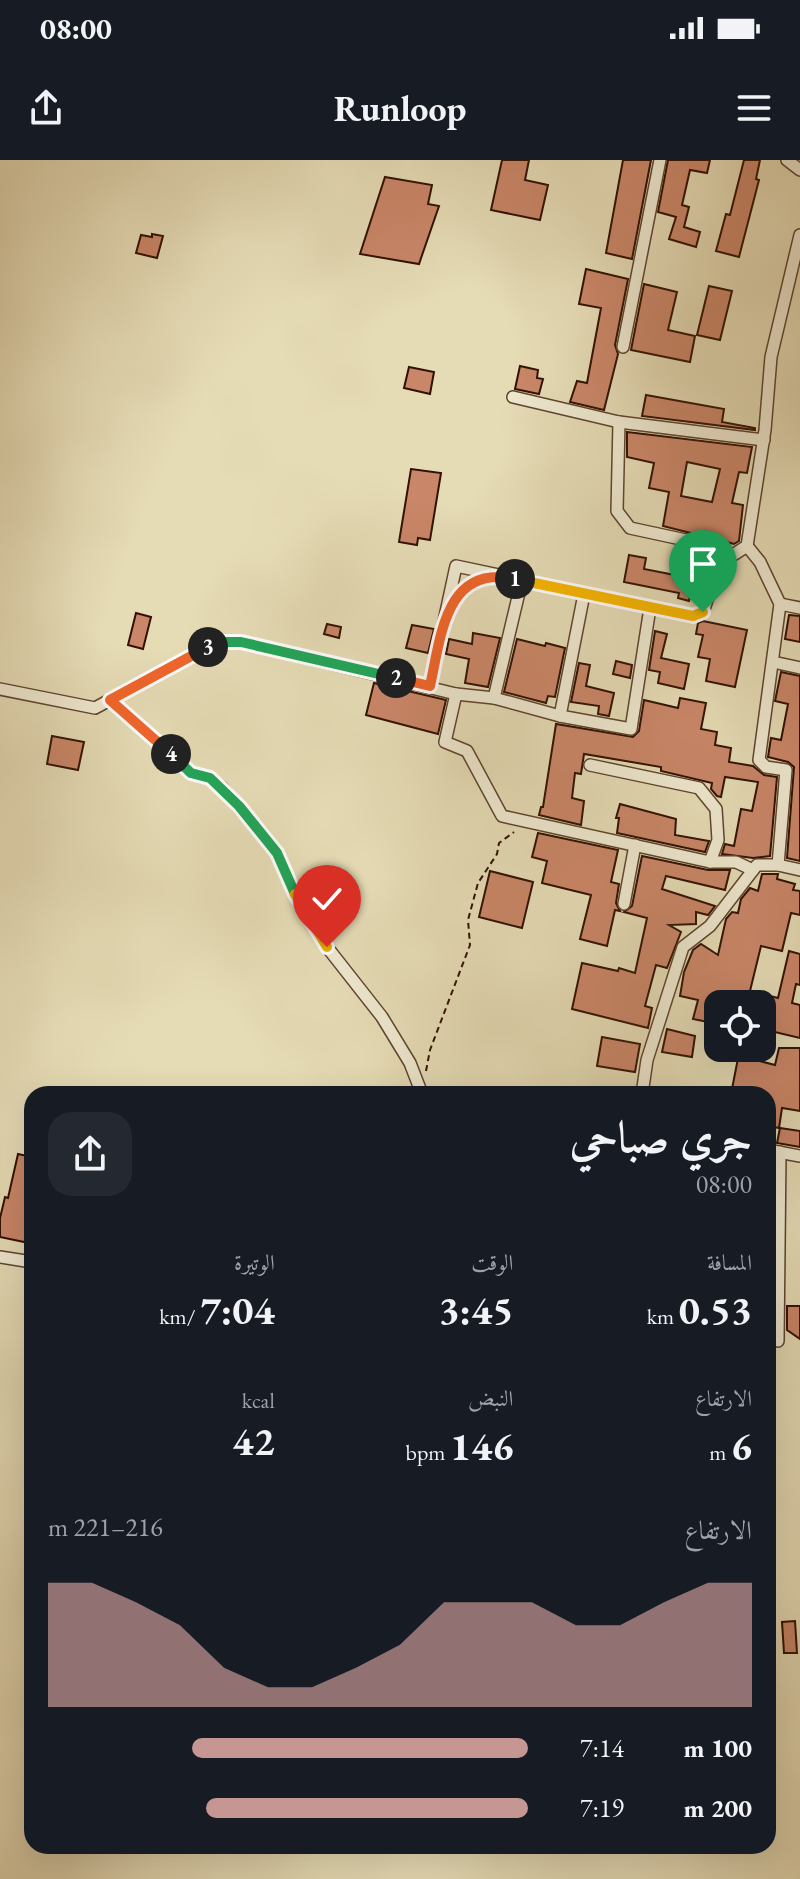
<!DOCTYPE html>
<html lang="ar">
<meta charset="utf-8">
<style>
body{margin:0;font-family:"EB Garamond",Amiri,serif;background:#242831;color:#f1f3f6;direction:rtl;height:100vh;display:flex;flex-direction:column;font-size:30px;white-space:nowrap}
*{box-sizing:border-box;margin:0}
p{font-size:26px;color:#9ea1a6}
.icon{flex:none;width:44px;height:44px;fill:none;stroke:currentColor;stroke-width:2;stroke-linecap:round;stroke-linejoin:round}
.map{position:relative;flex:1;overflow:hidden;direction:ltr}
.details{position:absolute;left:24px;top:926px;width:752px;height:768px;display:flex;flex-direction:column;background:#171b24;border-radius:24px;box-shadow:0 8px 32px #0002;direction:rtl}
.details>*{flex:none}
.tools{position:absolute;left:704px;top:830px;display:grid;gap:16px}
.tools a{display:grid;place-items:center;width:72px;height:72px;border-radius:16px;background:#171b24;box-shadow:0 8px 32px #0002;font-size:40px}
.pin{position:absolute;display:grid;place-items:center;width:68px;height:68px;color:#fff;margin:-82px -34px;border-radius:50% 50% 50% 0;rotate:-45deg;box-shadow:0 0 8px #0007}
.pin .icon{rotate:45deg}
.km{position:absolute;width:40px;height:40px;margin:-20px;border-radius:50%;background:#222;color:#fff;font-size:22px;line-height:40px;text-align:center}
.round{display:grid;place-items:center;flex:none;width:84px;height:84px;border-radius:24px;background:#242831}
.head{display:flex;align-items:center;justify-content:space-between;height:136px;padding:0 24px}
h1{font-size:44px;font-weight:700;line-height:60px}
.stats{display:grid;grid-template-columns:repeat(3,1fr);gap:12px;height:136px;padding:8px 24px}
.stats div{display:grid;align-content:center}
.stats b{font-size:40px;font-weight:700}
.stats small{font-size:22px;font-weight:400}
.stats p{font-size:22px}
.chart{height:224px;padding:16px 24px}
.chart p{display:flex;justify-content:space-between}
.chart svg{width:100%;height:144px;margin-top:8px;fill:#c59692;opacity:.7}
ul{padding:0 24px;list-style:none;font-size:26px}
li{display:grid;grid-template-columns:128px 96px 1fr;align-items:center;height:60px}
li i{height:20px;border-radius:10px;background:#c59692}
.status{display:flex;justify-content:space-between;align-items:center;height:56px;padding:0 40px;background:#171b24;direction:ltr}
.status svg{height:22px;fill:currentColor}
header{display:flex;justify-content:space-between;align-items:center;height:104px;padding:0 24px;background:#171b24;font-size:36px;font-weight:700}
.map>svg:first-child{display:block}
</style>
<div class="status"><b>08:00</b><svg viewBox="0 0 49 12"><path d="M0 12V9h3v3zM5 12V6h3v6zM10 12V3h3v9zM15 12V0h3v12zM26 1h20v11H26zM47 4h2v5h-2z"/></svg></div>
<header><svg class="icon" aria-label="menu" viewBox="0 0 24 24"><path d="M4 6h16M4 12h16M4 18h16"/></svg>Runloop<svg class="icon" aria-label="share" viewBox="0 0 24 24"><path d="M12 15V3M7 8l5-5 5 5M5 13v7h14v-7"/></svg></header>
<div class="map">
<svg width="800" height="1719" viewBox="0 0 800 1719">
<rect width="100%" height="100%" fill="#e5dbb5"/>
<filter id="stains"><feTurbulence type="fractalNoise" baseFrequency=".0025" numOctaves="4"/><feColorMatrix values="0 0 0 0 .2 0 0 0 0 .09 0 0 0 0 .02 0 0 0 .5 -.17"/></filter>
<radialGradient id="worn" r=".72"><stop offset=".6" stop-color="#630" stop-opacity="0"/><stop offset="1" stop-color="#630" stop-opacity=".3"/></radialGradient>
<g fill="#c98668" stroke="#311102" stroke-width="2" fill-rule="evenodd">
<polygon points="502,0 529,0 525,20 548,25 540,60 491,50"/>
<polygon points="623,0 651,0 632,99 606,93"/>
<polygon points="668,0 710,0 707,13 690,10 682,45 689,47 684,67 700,72 696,87 669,79 676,57 658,52"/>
<polygon points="744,0 760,0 756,19 759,20 739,97 716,91 726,54 730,55"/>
<polygon points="385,17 432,25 428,44 439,46 419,104 360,94"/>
<polygon points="152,74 163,76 157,98 136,93 141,75 152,77"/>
<polygon points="586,109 628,119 615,185 618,194 604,250 570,242 577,221 587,223 601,148 579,144"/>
<polygon points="644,124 677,132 668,170 695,176 690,202 631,190"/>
<polygon points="709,126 732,131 720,180 697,175"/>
<polygon points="520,206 538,210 537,218 543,219 539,234 515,229"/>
<polygon points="409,207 434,212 430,234 404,228"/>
<polygon points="646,235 724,249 722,262 755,268 755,270 642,256"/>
<path d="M627,272l125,15 -5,26 -8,-1 -7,31 11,2 -4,36 -5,3 -71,-18 6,-34 -20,-4 5,-25 -27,-6zM687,302l33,7 -8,33 -31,-6z"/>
<polygon points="411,309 441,313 430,380 418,378 417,385 399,382"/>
<polygon points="629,395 646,398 644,409 675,415 678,401 702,406 697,427 692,426 689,441 678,438 679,433 624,422"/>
<polygon points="136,453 151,457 143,489 128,485"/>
<polygon points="789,455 800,456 800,482 785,479"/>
<polygon points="703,461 747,470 735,527 706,521 710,499 698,497 703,475 696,474 698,463"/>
<polygon points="327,464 341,467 339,478 324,474"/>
<polygon points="412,465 434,469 428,493 406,488"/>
<polygon points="655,471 667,474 661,498 689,504 684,529 658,523 660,512 649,510"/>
<polygon points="473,473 500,478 488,527 465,523 469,499 446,494 449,479 472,484"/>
<polygon points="517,479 545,486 546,483 565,488 555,537 548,536 546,543 504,532"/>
<polygon points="616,501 632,505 630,518 613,514"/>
<polygon points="579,503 590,505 586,526 614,533 609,556 598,554 599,546 571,542"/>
<polygon points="781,512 800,516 800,701 787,698 794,607 788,602 768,597 771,578 781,580 788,544 775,541"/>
<polygon points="374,523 446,540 438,574 366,555"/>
<polygon points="680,538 706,543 701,569 717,572 715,585 731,588 729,602 753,606 764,615 777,617 770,696 753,698 722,694 725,684 734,686 741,649 752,651 758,622 725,617 721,637 717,636 711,629 712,623 661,611 661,607 584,594 581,614 575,613 572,638 584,641 581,665 539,655 541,647 543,647 556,564 633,577 639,571 644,540 678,548"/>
<polygon points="52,576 84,582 78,610 47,604"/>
<polygon points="620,644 676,659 675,675 709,681 705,692 617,673 619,658 616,658"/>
<polygon points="538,673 618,690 611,722 619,724 616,743 620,751 615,750 607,786 580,779 591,735 542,723 547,701 532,697"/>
<polygon points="642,696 708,710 730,710 725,730 666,716 662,729 715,746 708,755 696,752 696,764 669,765 681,772 667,808 656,805 645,846 652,848 648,868 572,849 582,803 618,811 619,808 635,813 647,758 624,752 632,746"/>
<polygon points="490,711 533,722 522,768 479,757"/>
<polygon points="762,714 778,714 777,719 795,724 793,730 800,731 800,755 791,753 782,791 761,786 750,831 778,838 789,791 800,794 800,825 796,824 792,843 800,845 800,878 762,869 762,844 718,844 718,864 693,859 698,840 680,836 684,812 693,790 701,784 718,795 726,759 732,752 738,753 741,739 750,728 758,731"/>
<polygon points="667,869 695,876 692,897 662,892"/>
<polygon points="602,877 640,884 635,912 597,906"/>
<polygon points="740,888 754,888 752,899 775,905 779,888 800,888 800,951 782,948 779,968 768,966 768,934 731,934"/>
<polygon points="780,968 800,971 800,987 777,983"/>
<polygon points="18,994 32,997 32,1069 29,1083 0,1077 0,1058 5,1037 8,1038"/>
<polygon points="787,1146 800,1146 800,1179 787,1170"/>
<polygon points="795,1461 797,1493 784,1493 782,1462"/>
</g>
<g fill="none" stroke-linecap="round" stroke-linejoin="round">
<defs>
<g id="street">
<polyline points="787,0 800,10"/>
<polyline points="623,187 660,0"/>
<polyline points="513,237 619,262 764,280"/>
<polyline points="619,262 617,351 630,368 718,387 730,397"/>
<polyline points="780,444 800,448"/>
<polyline points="773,502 800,508"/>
<polyline points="430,526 456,406 693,456 703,452 719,404 747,386 765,270 771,197 800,75"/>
<polyline points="0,529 95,548 217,482 241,482 456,534 494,538 560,556 631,569 650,448"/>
<polyline points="456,534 445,582 467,591 502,656 710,702 736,702 753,710"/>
<polyline points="494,538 522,420"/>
<polyline points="110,540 191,613 210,618 222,628 260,671 277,693 301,745 327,787 382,857 410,903 422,934"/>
<polyline points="560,556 584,434"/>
<polyline points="590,605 699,628 716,649 718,680 710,702"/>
<polyline points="778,705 800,710"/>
<polyline points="624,744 635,685"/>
<polyline points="642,934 647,900 683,787 710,766 757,705 778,705 786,610 766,607 759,600 780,444 760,402 747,386"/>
<polyline points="768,990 800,996"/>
<polyline points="0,1097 32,1102"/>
<polyline points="778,1181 780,992"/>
</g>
</defs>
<use href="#street" stroke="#5e442f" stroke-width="14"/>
<g stroke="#311102" stroke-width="2" stroke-dasharray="6 4" stroke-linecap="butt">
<polyline points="464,430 475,422"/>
<polyline points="426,911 430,890 470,785 468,760 478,723 497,694 499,683 514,672"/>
</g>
<use href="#street" stroke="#eee8cf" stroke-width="11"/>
</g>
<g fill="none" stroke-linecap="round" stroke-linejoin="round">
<defs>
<polyline id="split-1" points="515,419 693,456 703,452"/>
<path id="split-2" d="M396,518l34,8c11,-49 15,-122 85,-107"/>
<polyline id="split-3" points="208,487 217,482 241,482 396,518"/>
<polyline id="split-4" points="171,594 110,540 208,487"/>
<polyline id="split-5" points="171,594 191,613 210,618 239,646 277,693 295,734"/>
<polyline id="split-6" points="295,734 327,787"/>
</defs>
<use href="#split-1" stroke="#fff" stroke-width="16"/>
<use href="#split-2" stroke="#fff" stroke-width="16"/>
<use href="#split-3" stroke="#fff" stroke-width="16"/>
<use href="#split-4" stroke="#fff" stroke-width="16"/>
<use href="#split-5" stroke="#fff" stroke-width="16"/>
<use href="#split-6" stroke="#fff" stroke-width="16"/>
<use href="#split-1" stroke="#f5b400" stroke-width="10"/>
<use href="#split-2" stroke="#f0652b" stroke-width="10"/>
<use href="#split-3" stroke="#22a559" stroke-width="10"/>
<use href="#split-4" stroke="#f0652b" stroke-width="10"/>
<use href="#split-5" stroke="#22a559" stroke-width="10"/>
<use href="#split-6" stroke="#f5b400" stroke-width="10"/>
</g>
<rect width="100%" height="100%" filter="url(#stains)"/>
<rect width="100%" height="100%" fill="url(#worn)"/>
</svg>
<div class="tools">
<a><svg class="icon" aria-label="locate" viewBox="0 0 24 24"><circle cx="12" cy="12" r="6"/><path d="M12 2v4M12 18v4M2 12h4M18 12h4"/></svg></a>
</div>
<div class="pin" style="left:703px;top:452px;background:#1e9e55"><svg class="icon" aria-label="arrive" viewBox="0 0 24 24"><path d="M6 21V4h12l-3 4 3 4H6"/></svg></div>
<div class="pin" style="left:327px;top:787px;background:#d93025"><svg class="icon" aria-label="check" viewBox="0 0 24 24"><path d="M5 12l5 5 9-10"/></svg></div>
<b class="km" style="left:515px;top:419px">1</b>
<b class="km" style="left:396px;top:518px">2</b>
<b class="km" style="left:208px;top:487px">3</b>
<b class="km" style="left:171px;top:594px">4</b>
<section class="details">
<div class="head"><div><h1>جري صباحي</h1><p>08:00</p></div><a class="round"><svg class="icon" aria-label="share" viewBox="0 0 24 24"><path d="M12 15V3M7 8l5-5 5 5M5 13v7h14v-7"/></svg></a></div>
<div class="stats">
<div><p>المسافة</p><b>0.53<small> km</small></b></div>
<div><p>الوقت</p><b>3:45</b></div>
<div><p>الوتيرة</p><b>7:04<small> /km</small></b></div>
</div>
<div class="stats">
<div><p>الارتفاع</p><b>6<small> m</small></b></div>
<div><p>النبض</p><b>146<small> bpm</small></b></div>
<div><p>kcal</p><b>42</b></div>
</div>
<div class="chart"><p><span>الارتفاع</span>216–221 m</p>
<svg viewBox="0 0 160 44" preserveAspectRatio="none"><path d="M0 44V6L10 6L20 12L30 19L40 32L50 38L60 38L70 32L80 25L90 12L100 12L110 12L120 19L130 19L140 12L150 6L160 6V44z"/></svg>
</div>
<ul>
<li><b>100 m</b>7:14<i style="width:70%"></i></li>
<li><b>200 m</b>7:19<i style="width:67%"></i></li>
</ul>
</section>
</div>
